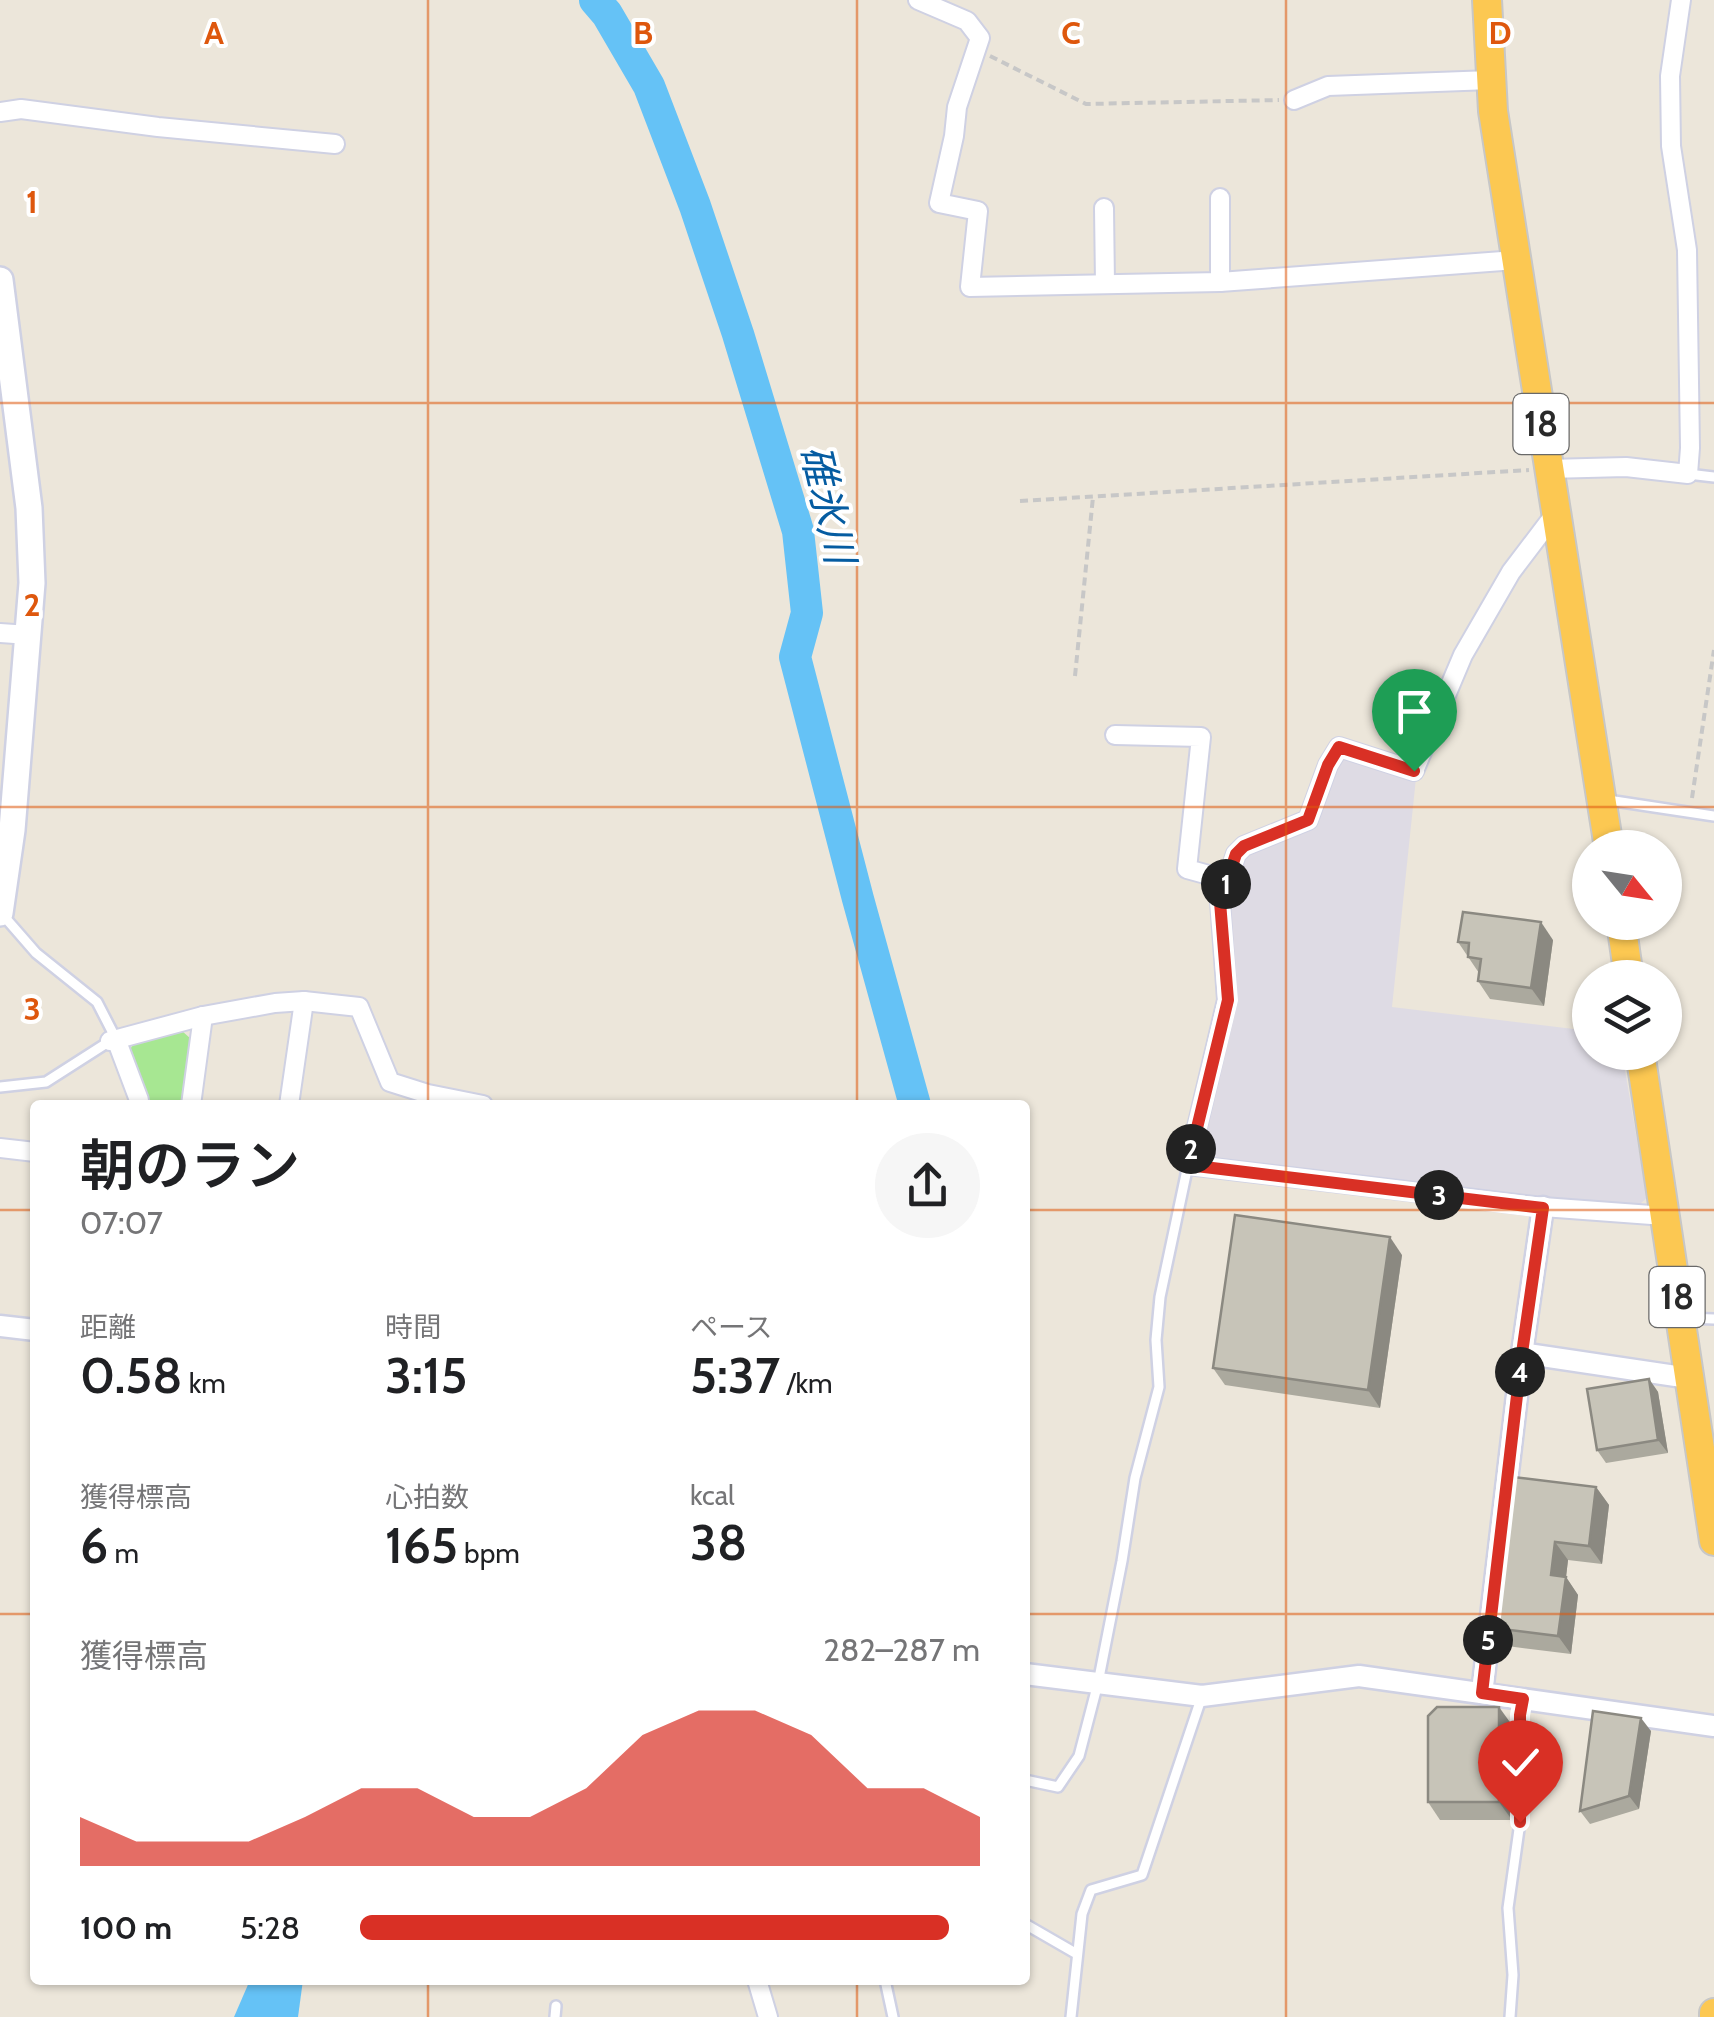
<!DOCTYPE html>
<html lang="ja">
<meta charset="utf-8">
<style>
body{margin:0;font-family:Cabin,"Noto Sans JP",sans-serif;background:#f6f6f6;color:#202124;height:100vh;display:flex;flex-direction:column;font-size:38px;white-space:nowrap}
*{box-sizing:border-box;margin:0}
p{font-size:32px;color:#757577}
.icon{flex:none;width:55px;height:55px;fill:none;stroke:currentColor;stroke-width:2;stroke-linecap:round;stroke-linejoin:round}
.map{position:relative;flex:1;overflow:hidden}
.side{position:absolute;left:30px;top:1100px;width:1000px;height:885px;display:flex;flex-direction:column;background:#fff;border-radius:10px;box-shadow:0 2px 8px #0004}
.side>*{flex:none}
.needle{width:65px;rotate:120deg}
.controls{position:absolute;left:1572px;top:830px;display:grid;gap:20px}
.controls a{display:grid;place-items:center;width:110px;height:110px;border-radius:50%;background:#fff;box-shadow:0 2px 8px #0004;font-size:50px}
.pin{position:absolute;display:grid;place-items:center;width:85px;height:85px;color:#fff;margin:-102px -42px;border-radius:50% 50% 50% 0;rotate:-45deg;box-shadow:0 0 10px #0007}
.pin .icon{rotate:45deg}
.km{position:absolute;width:50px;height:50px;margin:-25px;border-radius:50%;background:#222;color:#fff;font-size:28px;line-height:50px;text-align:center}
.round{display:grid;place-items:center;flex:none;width:105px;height:105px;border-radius:52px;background:#f6f6f6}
.overview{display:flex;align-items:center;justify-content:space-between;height:170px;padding:0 50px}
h1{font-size:55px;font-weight:600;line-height:75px}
.metrics{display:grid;grid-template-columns:repeat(3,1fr);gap:15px;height:170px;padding:10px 50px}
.metrics div{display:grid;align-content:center}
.metrics b{font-size:50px;font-weight:600}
.metrics small{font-size:28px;font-weight:400}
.metrics p{font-size:28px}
.chart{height:280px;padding:20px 50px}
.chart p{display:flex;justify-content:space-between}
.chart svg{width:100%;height:180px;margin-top:10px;fill:#d93025;opacity:.7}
ul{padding:0 50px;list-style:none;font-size:32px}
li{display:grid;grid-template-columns:160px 120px 1fr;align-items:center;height:75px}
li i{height:25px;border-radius:12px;background:#d93025}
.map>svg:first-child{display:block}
</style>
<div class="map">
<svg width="1714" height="2017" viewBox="0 0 1714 2017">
<rect width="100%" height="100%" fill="#ece6da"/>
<polygon fill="#dedbe4" points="1341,756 1416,778 1392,1007 1590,1031 1590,1052 1622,1053 1647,1198 1635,1208 1196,1156 1233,998 1225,910 1245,851 1313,823"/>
<polygon fill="#a7e792" points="182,1031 191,1039 181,1104 147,1100 127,1056 133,1044"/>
<polygon fill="#65c2f6" points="250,1980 303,1980 298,2017 234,2017"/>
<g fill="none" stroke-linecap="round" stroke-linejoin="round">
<polyline stroke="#65c2f6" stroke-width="32" points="595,0 607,14 649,86 695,206 738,334 798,531 807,613 795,657 858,899 915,1105"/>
<defs>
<g id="service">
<polyline points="1688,474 1714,477"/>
<polyline points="1608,800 1714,816"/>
<polyline points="2,914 36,953 97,1002 116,1039"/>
<polyline points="0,1087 46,1082 110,1041"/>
<polyline points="1687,1318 1714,1319"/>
<polyline points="1025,1780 1058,1787 1079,1756 1098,1683 1122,1561 1135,1478 1159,1387 1156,1340 1160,1297 1188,1165"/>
<polyline points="1025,1924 1077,1954"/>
<polyline points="885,1980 893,2017"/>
<polyline points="555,2017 556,2006"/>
<polyline points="1071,2017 1082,1914 1091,1890 1142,1875 1201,1699"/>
<polyline points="1510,2017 1513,1975 1508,1908 1520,1822 1520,1715 1522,1701"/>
</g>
<g id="minor">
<polyline points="918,0 967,21 980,38 957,107 954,136 939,203 978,211 970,287 1220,282 1516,260"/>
<polyline points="1294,100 1328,86 1491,80"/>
<polyline points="0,112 21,109 158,127 335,144"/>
<polyline points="1104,208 1105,284"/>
<polyline points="1220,282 1220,198"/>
<polyline points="1548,469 1626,467 1688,474 1690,448 1687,250 1671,146 1670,76 1681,0"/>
<polyline points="1555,514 1511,572 1463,655 1414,771 1339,747 1328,765 1308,820 1244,846 1236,854 1220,902 1227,1000 1188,1165 1543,1207 1665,1216"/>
<polyline points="0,633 29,635"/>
<polyline points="1115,735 1201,737 1187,869 1227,880"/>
<polyline points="116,1039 139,1100"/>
<polyline points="110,1041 203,1016 275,1003 304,1001 359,1007 390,1082 428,1094 483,1105"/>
<polyline points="191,1105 203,1016"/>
<polyline points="289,1105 304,1001"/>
<polyline points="0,1148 35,1152"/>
<polyline points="757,1980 768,2017"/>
</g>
<g id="tertiary">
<polyline points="0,1326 35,1330"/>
<polyline points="1522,1353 1689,1378"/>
<polyline points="1025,1674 1202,1696 1359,1676 1714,1726"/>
<polyline points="1482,1693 1522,1353 1543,1207"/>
</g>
<polyline id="secondary" points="0,280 29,508 32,583 12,830 0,913"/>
<g id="trunk">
<polyline points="1487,0 1493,111 1609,848"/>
<polyline points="1621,922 1629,978"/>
<polyline points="1640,1052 1714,1541"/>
<polyline points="1714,2017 1714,2013"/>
</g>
</defs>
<use href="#service" stroke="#cfd1e3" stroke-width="14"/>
<use href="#minor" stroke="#cfd1e3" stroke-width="22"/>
<use href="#tertiary" stroke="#cfd1e3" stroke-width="25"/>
<use href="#secondary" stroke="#cfd1e3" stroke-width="30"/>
<use href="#trunk" stroke="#c7c7c7" stroke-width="32"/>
<g stroke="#c7c7c7" stroke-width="4" stroke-dasharray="8 5" stroke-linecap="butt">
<polyline points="990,56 1086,104 1279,100"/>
<polyline points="1020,501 1529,470"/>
<polyline points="1075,676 1093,497"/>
<polyline points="1692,798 1714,650"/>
</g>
<use href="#service" stroke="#fff" stroke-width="9"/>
<use href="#minor" stroke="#fff" stroke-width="18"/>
<use href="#tertiary" stroke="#fff" stroke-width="20"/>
<use href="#secondary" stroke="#fff" stroke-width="25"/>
<use href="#trunk" stroke="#fcc852" stroke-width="28"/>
</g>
<g fill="#aba99e">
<polygon points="1553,940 1544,1006 1490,999 1478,981 1479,973 1458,942"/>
<polygon points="1402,1255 1380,1408 1225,1385 1213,1368"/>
<polygon points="1649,1379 1658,1392 1668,1453 1606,1463 1597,1450"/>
<polygon points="1513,1477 1596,1487 1609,1505 1602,1564 1568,1560 1566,1577 1578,1595 1571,1654 1507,1646 1494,1628"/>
<polygon points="1512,1725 1512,1820 1440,1820 1428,1802"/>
<polygon points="1651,1731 1639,1809 1590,1824 1580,1811"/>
</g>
<g fill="#8b8981">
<polygon points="1541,922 1553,940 1544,1006 1531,988"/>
<polygon points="1390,1237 1402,1255 1380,1408 1368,1390"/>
<polygon points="1649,1379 1658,1392 1668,1453 1658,1440"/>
<polygon points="1596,1487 1609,1505 1602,1564 1589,1546"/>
<polygon points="1555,1542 1568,1560 1566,1577 1578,1595 1571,1654 1558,1636 1551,1575"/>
<polygon points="1499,1707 1512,1725 1512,1820 1499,1802"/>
<polygon points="1641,1718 1651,1731 1639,1809 1629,1796"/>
</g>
<g fill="#c7c4b8" stroke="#8b8981" stroke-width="2.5">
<polygon points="1463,912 1541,922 1531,988 1478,981 1481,959 1468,957 1469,943 1458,942"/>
<polygon points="1235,1215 1390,1237 1368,1390 1213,1368"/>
<polygon points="1649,1379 1658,1440 1597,1450 1587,1389"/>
<polygon points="1513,1477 1596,1487 1589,1546 1555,1542 1551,1575 1566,1577 1558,1636 1494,1628"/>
<polygon points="1437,1707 1499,1707 1499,1802 1428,1802 1428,1716"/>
<polygon points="1593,1711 1641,1718 1629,1796 1580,1811"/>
</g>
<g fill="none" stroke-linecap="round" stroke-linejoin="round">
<defs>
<polyline id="route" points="1414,771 1339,747 1328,765 1308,820 1244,846 1236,854 1220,902 1228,1000 1188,1165 1543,1208 1522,1353 1482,1693 1523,1699 1520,1715 1520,1822"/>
</defs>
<use href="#route" stroke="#fff" stroke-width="20"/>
<use href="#route" stroke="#d93025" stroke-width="12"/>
</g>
<path fill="none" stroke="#de570d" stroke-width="2.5" stroke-opacity="0.55" d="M428,0v1105M857,0v1105M1286,0v2017M0,403h1714M0,807h1714M0,1210h35M1025,1210h689M0,1614h35M1025,1614h689M428,1980v37M857,1980v37"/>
<g text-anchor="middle" stroke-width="8" stroke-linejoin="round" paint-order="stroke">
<g fill="#fff" stroke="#696969" stroke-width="2.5">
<rect x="1513.5" y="394" width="55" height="60" rx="8"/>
<rect x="1649.5" y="1267" width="55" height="60" rx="8"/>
</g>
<g font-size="35" font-weight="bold" fill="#292929">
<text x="1541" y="436">18</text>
<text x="1677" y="1309">18</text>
</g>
<g font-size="40" font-style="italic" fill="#055ca1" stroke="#fff">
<text transform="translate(828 504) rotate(77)" y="14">碓氷川</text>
</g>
</g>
<g font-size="32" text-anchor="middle" font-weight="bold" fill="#de570d" stroke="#fff" stroke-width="8" stroke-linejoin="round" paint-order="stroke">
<text x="214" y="44">A</text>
<text x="643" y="44">B</text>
<text x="1071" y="44">C</text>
<text x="1500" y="44">D</text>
<text x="32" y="213">1</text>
<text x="32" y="616">2</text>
<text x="32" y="1020">3</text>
</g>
</svg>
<div class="controls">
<a><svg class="needle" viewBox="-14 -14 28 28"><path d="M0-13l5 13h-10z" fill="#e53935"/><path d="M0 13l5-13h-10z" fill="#757577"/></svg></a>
<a><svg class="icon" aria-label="layers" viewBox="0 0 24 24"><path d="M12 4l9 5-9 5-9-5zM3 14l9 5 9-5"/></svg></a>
</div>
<div class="pin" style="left:1414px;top:771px;background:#1e9e55"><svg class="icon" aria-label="arrive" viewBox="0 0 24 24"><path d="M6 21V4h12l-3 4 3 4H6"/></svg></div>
<div class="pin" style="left:1520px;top:1822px;background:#d93025"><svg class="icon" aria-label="check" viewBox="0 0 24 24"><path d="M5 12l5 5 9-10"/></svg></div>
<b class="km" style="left:1226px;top:884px">1</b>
<b class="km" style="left:1191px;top:1149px">2</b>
<b class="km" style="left:1439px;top:1195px">3</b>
<b class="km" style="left:1520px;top:1372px">4</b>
<b class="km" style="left:1488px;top:1640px">5</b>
<section class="side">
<div class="overview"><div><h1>朝のラン</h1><p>07:07</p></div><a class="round"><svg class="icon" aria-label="share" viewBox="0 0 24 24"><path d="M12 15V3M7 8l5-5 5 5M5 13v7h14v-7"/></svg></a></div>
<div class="metrics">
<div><p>距離</p><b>0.58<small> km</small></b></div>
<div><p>時間</p><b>3:15</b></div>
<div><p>ペース</p><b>5:37<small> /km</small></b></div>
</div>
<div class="metrics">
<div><p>獲得標高</p><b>6<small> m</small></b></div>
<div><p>心拍数</p><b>165<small> bpm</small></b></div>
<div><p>kcal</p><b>38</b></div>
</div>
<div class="chart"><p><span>獲得標高</span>282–287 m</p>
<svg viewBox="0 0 160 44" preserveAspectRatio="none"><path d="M0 44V32L10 38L20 38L30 38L40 32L50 25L60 25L70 32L80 32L90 25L100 12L110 6L120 6L130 12L140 25L150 25L160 32V44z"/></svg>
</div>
<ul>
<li><b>100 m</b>5:28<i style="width:95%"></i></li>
</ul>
</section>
</div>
